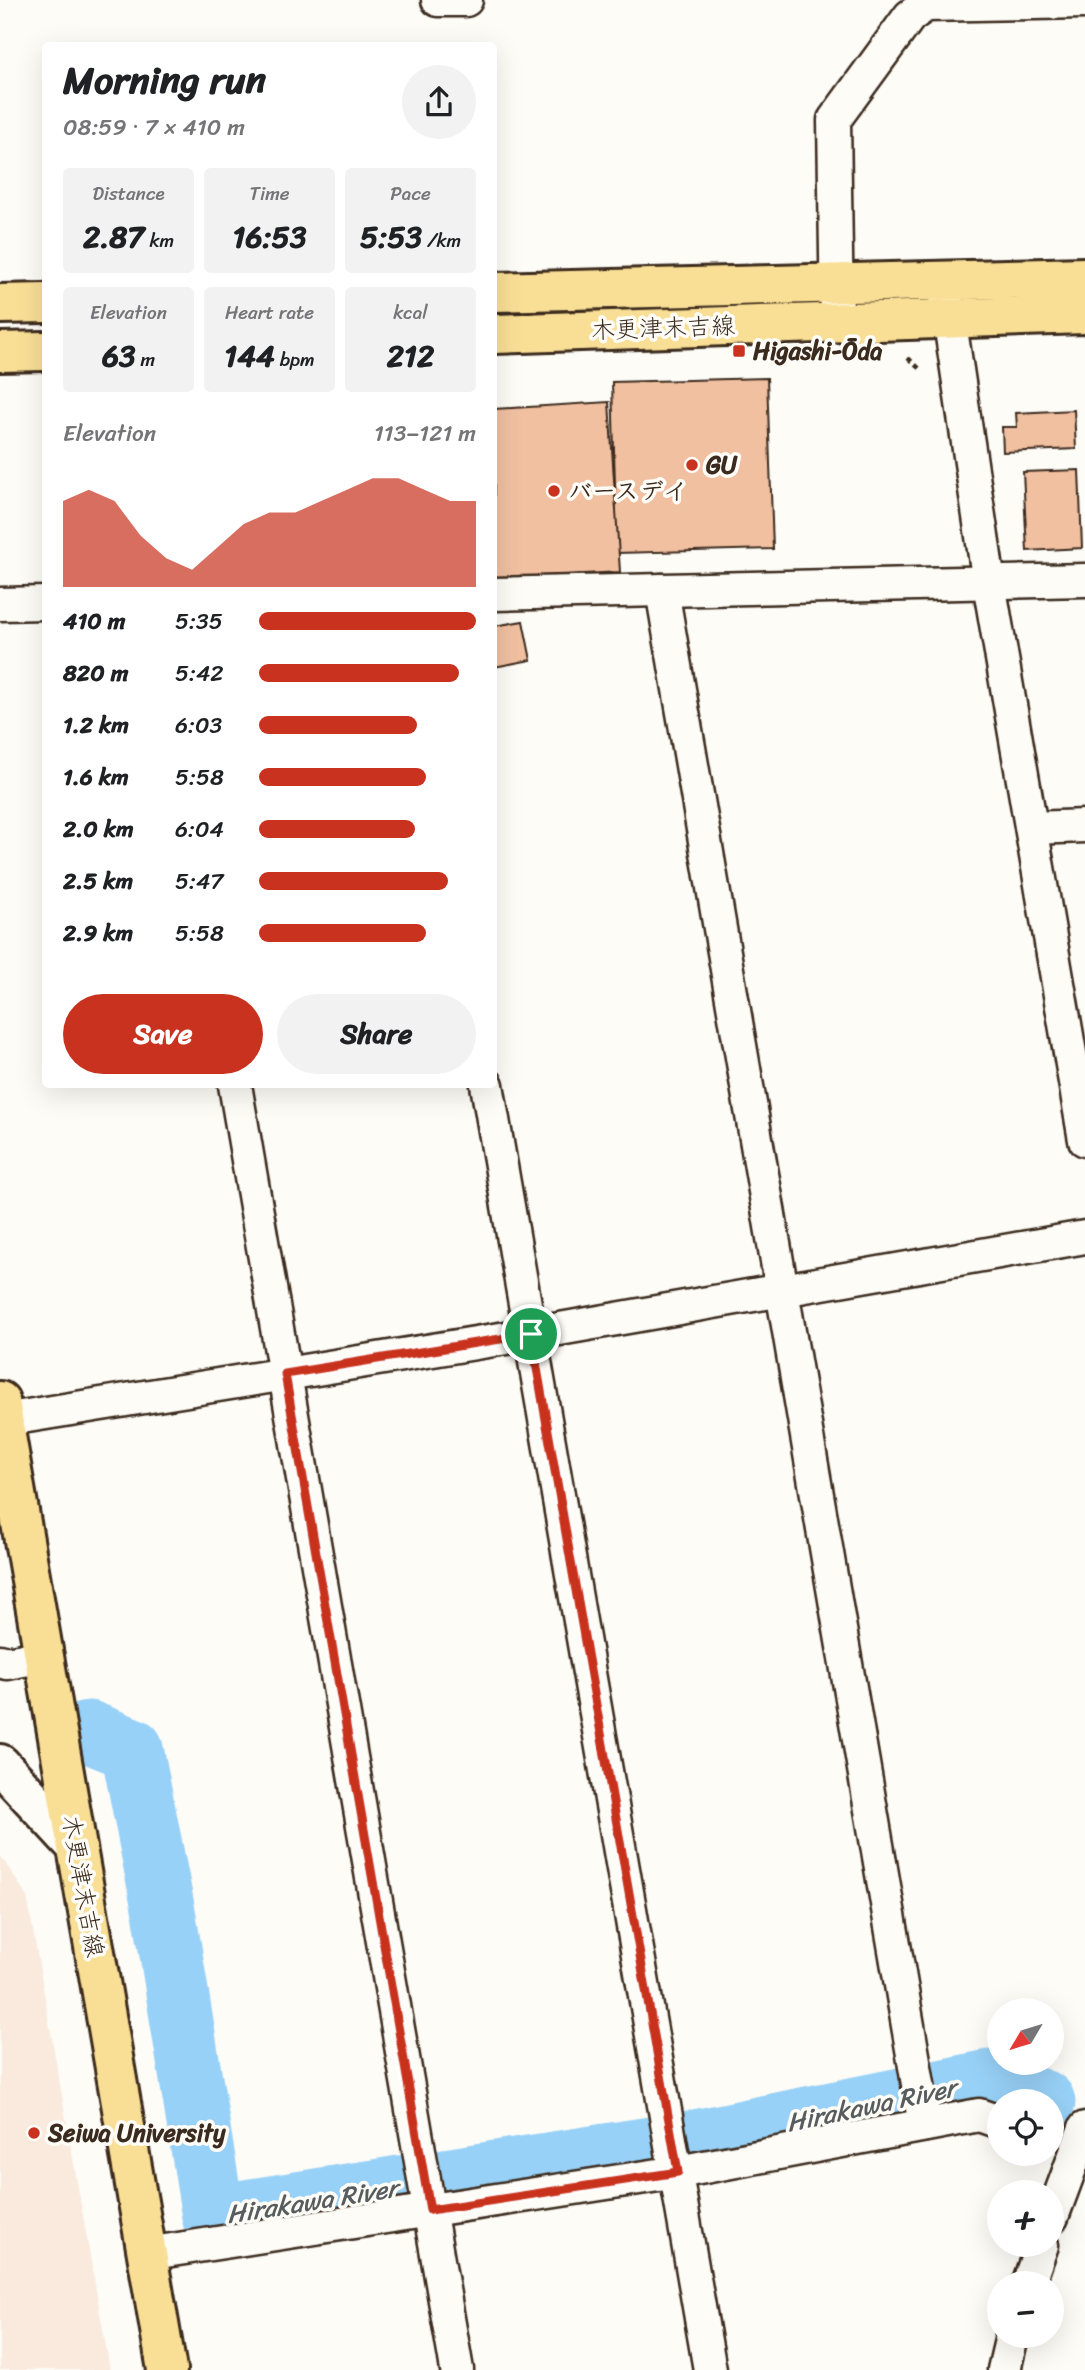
<!DOCTYPE html>
<meta charset="utf-8">
<style>
body{margin:0;font-family:Sriracha,"Klee One",sans-serif;background:#f2f2f2;color:#202124;height:100vh;display:flex;flex-direction:column;font-size:26px;white-space:nowrap}
*{box-sizing:border-box;margin:0}
p{font-size:23px;color:#757577}
.icon{flex:none;width:38px;height:38px;fill:none;stroke:currentColor;stroke-width:2;stroke-linecap:round;stroke-linejoin:round}
.map{position:relative;flex:1;overflow:hidden}
.sheet{position:absolute;left:42px;top:42px;width:455px;height:1046px;display:flex;flex-direction:column;background:#fff;border-radius:7px;box-shadow:0 7px 28px #0002}
.sheet>*{flex:none}
.needle{width:46px;rotate:232deg}
.tools{position:absolute;left:987px;top:1998px;display:grid;gap:14px}
.tools a{display:grid;place-items:center;width:77px;height:77px;border-radius:50%;background:#fff;box-shadow:0 7px 28px #0002;font-size:35px}
.pin{position:absolute;display:grid;place-items:center;width:60px;height:60px;color:#fff;margin:-30px;border:4px solid #fff;border-radius:50%;box-shadow:0 2px 7px #0007}
.round{display:grid;place-items:center;flex:none;width:74px;height:74px;border-radius:37px;background:#f2f2f2}
.overview{display:flex;align-items:center;justify-content:space-between;height:119px;padding:0 21px}
h1{font-size:38px;font-weight:700;line-height:52px}
.figures{display:grid;grid-template-columns:repeat(3,1fr);gap:10px;height:119px;padding:7px 21px}
.figures div{display:grid;align-content:center;border-radius:7px;background:#f2f2f2;text-align:center}
.figures b{font-size:30px;font-weight:700}
.figures small{font-size:19px;font-weight:400}
.figures p{font-size:19px}
.chart{height:196px;padding:14px 21px}
.chart p{display:flex;justify-content:space-between}
.chart svg{width:100%;height:126px;margin-top:7px;fill:#c8321e;opacity:.7}
.cta{display:flex;gap:14px;margin-top:auto;padding:14px 21px}
.cta a{flex:1;height:80px;border-radius:42px;background:#c8321e;color:#fff;font-size:28px;font-weight:700;line-height:80px;text-align:center}
.cta a+a{background:#f2f2f2;color:#202124}
ul{padding:0 21px;list-style:none;font-size:23px}
li{display:grid;grid-template-columns:112px 84px 1fr;align-items:center;height:52px}
li i{height:18px;border-radius:9px;background:#c8321e}
.map>svg:first-child{display:block}
</style>
<div class="map">
<svg width="1085" height="2370" viewBox="0 0 1085 2370">
<rect width="100%" height="100%" fill="#fdfcf7"/>
<filter id="ink" filterUnits="userSpaceOnUse"><feTurbulence type="fractalNoise" baseFrequency=".0143" numOctaves="2"/><feDisplacementMap in="SourceGraphic" scale="14" xChannelSelector="R" yChannelSelector="G"/><feConvolveMatrix kernelMatrix="1 2 1 2 8 2 1 2 1" color-interpolation-filters="sRGB"/></filter>
<g filter="url(#ink)">
<polygon fill="#f9eadd" points="0,1855 27,1896 110,2370 0,2370"/>
<g fill="none" stroke-linecap="round" stroke-linejoin="round">
<polyline stroke="#98d1f7" stroke-width="63" points="89,1732 132,1749 165,1917 213,2216 690,2142 989,2081 1044,2102"/>
</g>
<g fill="#f1c0a1" stroke="#3b2a1e" stroke-width="2">
<polygon points="767,378 773,549 617,553 612,382"/>
<polygon points="609,402 620,572 494,579 494,409"/>
<polygon points="1074,410 1076,449 1003,452 1002,427 1017,427 1016,413"/>
<polygon points="1079,470 1082,548 1027,551 1023,472"/>
<polygon points="523,621 531,660 494,667 494,626"/>
</g>
<g fill="none" stroke-linecap="round" stroke-linejoin="round">
<defs>
<g id="street">
<polyline points="438,0 466,0"/>
<polyline points="946,296 989,583 1085,1140"/>
<polyline points="837,321 834,120 910,16 926,5 1085,2"/>
<polyline points="662,590 925,2125"/>
<polyline points="494,594 1085,580"/>
<polyline points="0,604 46,603"/>
<polyline points="1032,828 1085,826"/>
<polyline points="235,1085 457,2370"/>
<polyline points="487,1085 710,2370"/>
<polyline points="3,1420 531,1334 1085,1237"/>
<polyline points="0,1661 7,1663 44,1656"/>
<polyline points="1052,2217 1085,2128"/>
<polyline points="146,2254 678,2172 979,2115 999,2122"/>
<polyline points="1028,2284 1042,2245"/>
<polyline points="1004,2370 1012,2336"/>
</g>
<polyline id="secondary" points="0,1764 75,1845"/>
<g id="primary">
<polyline points="494,292 1085,277"/>
<polyline points="0,304 46,303"/>
<polyline points="494,334 1085,314"/>
<polyline points="0,352 46,351"/>
<polyline points="0,1401 167,2370"/>
</g>
</defs>
<use href="#street" stroke="#3b2a1e" stroke-width="37"/>
<use href="#secondary" stroke="#3b2a1e" stroke-width="44"/>
<use href="#primary" stroke="#3b2a1e" stroke-width="44"/>
<polyline stroke="#3b2a1e" stroke-width="4.5" stroke-dasharray="5 5" stroke-linecap="butt" points="908,358 922,371"/>
<use href="#street" stroke="#fdfcf7" stroke-width="32"/>
<use href="#secondary" stroke="#fdfcf7" stroke-width="38"/>
<use href="#primary" stroke="#f9df96" stroke-width="38"/>
</g>
</g>
<g fill="none" stroke-linecap="round" stroke-linejoin="round" filter="url(#ink)">
<defs>
<polygon id="route" points="531,1334 678,2172 430,2210 285,1374"/>
</defs>
<use href="#route" stroke="#fff" stroke-width="14"/>
<use href="#route" stroke="#c8321e" stroke-width="9"/>
</g>
<g fill="#c8321e" stroke="#fdfcf7" stroke-width="2.5">
<rect x="732" y="344" width="14" height="14" rx="3.5"/>
<circle cx="692" cy="465" r="7"/>
<circle cx="554" cy="491" r="7"/>
<circle cx="34" cy="2133" r="7"/>
</g>
<g text-anchor="middle" stroke-width="7" stroke-linejoin="round" paint-order="stroke">
<g font-size="24" fill="#3b2a1e" stroke="#fdfcf7">
<text transform="translate(663 328) rotate(-2)" y="8">木更津末吉線</text>
<text transform="translate(83 1886) rotate(80)" y="8">木更津末吉線</text>
</g>
<g font-size="24" font-weight="bold" fill="#3b2a1e" stroke="#fdfcf7" text-anchor="start">
<text x="753" y="359">Higashi-Ōda</text>
<text x="706" y="473">GU</text>
<text x="568" y="499">バースデイ</text>
<text x="48" y="2141">Seiwa University</text>
</g>
<g font-size="26" font-style="italic" fill="#575c5f" stroke="#fdfcf7">
<text transform="translate(871 2105) rotate(-12)" y="9">Hirakawa River</text>
<text transform="translate(312 2201) rotate(-9)" y="9">Hirakawa River</text>
</g>
</g>
</svg>
<div class="tools">
<a><svg class="needle" viewBox="-14 -14 28 28"><path d="M0-13l5 13h-10z" fill="#e53935"/><path d="M0 13l5-13h-10z" fill="#757577"/></svg></a>
<a><svg class="icon" aria-label="locate" viewBox="0 0 24 24"><circle cx="12" cy="12" r="6"/><path d="M12 2v4M12 18v4M2 12h4M18 12h4"/></svg></a>
<a>+</a>
<a>−</a>
</div>
<div class="pin" style="left:531px;top:1334px;background:#1e9e55"><svg class="icon" aria-label="arrive" viewBox="0 0 24 24"><path d="M6 21V4h12l-3 4 3 4H6"/></svg></div>
<section class="sheet">
<div class="overview"><div><h1>Morning run</h1><p>08:59 · 7 × 410 m</p></div><a class="round"><svg class="icon" aria-label="share" viewBox="0 0 24 24"><path d="M12 15V3M7 8l5-5 5 5M5 13v7h14v-7"/></svg></a></div>
<div class="figures">
<div><p>Distance</p><b>2.87<small> km</small></b></div>
<div><p>Time</p><b>16:53</b></div>
<div><p>Pace</p><b>5:53<small> /km</small></b></div>
</div>
<div class="figures">
<div><p>Elevation</p><b>63<small> m</small></b></div>
<div><p>Heart rate</p><b>144<small> bpm</small></b></div>
<div><p>kcal</p><b>212</b></div>
</div>
<div class="chart"><p><span>Elevation</span>113–121 m</p>
<svg viewBox="0 0 160 44" preserveAspectRatio="none"><path d="M0 44V14L10 10L20 14L30 26L40 34L50 38L60 30L70 22L80 18L90 18L100 14L110 10L120 6L130 6L140 10L150 14L160 14V44z"/></svg>
</div>
<ul>
<li><b>410 m</b>5:35<i style="width:100%"></i></li>
<li><b>820 m</b>5:42<i style="width:92%"></i></li>
<li><b>1.2 km</b>6:03<i style="width:73%"></i></li>
<li><b>1.6 km</b>5:58<i style="width:77%"></i></li>
<li><b>2.0 km</b>6:04<i style="width:72%"></i></li>
<li><b>2.5 km</b>5:47<i style="width:87%"></i></li>
<li><b>2.9 km</b>5:58<i style="width:77%"></i></li>
</ul>
<div class="cta"><a>Save</a><a>Share</a></div>
</section>
</div>
